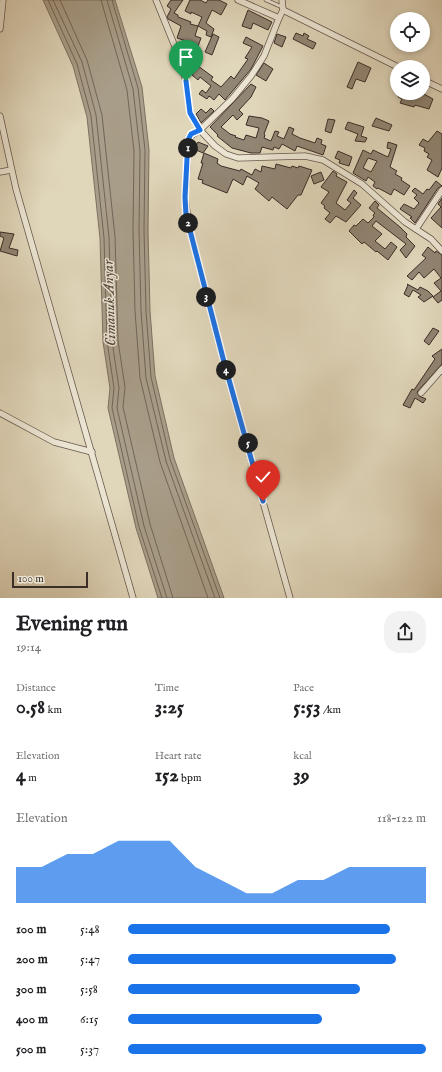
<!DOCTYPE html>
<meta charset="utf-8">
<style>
body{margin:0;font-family:"IM FELL English",serif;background:#f2f2f2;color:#202124;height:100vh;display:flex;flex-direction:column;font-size:15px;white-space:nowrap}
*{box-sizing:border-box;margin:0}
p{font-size:13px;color:#757577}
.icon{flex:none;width:22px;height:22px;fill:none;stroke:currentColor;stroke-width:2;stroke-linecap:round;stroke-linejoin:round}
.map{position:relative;height:598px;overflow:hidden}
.drawer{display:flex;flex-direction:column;background:#fff;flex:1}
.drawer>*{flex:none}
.controls{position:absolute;left:390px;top:12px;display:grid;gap:8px}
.controls a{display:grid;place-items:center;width:40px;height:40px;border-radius:50%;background:#fff;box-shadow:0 2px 6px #0003;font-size:20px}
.scale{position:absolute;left:12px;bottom:10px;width:76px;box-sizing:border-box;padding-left:4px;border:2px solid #3b2d27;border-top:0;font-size:11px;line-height:14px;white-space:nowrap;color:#3b2d27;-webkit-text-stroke:3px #ebe4d2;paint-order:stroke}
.pin{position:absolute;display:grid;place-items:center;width:34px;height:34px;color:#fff;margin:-41px -17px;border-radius:50% 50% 50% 0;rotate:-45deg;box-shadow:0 0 4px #0007}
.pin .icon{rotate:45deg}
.km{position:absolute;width:20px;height:20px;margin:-10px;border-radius:50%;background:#222;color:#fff;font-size:11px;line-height:20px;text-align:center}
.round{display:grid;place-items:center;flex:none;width:42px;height:42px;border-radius:16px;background:#f2f2f2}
.summary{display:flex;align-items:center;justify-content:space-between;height:68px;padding:0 16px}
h1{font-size:22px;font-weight:700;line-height:30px}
.figures{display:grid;grid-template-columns:repeat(3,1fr);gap:6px;height:68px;padding:4px 16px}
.figures div{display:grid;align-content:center}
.figures b{font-size:20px;font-weight:700}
.figures small{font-size:11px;font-weight:400}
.figures p{font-size:11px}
.chart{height:112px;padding:8px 16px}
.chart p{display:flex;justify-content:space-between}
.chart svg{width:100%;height:72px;margin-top:4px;fill:#1a73e8;opacity:.7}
ul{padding:0 16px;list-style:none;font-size:13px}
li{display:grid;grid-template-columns:64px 48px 1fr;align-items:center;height:30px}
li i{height:10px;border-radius:5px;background:#1a73e8}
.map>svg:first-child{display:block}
</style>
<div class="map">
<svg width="442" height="598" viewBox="0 0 442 598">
<rect width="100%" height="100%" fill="#e0d6ba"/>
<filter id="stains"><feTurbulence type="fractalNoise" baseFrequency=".005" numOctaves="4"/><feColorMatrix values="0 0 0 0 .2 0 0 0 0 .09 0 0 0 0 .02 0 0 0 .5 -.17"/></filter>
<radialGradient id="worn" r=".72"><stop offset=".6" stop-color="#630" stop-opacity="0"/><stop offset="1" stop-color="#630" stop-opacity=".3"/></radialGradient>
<polygon fill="#a89d88" stroke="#7c7061" points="43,0 115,0 142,87 149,150 148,230 150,311 155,376 174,458 224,598 158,598 136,528 108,408 110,388 103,342 100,238 87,117 73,66"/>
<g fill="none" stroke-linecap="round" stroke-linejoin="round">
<g stroke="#726558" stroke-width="1">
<polyline points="48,0 77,64 91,116 104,238 107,341 114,388 112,408 139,527 162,598"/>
<polyline points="53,0 82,62 96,115 109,237 112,341 119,388 117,408 144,526 167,598"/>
<polyline points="60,0 87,60 102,115 115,237 118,341 125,387 123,407 150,524 173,598"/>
<polyline points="101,0 127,90 134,151 133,230 135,311 140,378 160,462 208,598"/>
<polyline points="107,0 133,89 140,151 139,230 141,311 146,378 166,461 215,598"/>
<polyline points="112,0 138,88 145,150 144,230 146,311 151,377 170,459 220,598"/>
</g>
</g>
<g fill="#918573" stroke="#3b2d27" fill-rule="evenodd">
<polygon points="171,0 183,0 174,13 178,15 178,17 191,22 190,24 198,26 202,17 191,12 191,14 185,11 190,0 200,0 206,3 208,0 219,0 227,4 221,15 212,10 206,23 214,29 211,37 206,35 207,31 198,26 195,36 201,38 197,49 202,51 196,65 185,61 192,43 177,38 181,26 168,19 167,17 171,9 167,6"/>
<polygon points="248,10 272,22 268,30 253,23 251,29 242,26"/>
<polygon points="296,33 303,36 304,33 309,36 307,39 316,43 313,49 293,39"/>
<polygon points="213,34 219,37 212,55 205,52"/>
<polygon points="277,34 286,37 282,47 274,43"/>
<polygon points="246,37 263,46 251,69 225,100 219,94 214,100 209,96 207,99 199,94 202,90 206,93 211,86 200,77 198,80 192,75 198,66 213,77 211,80 221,87 231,76 234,79 248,59 245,58 252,47 243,43"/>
<polygon points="358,62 371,68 365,82 356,79 352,89 347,87"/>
<polygon points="264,63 273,69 266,81 256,75"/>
<polygon points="251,84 256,87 251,97 239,110 243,114 237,120 233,115 221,127 230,134 236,136 235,137 244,140 246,135 256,138 259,128 246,125 249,116 262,118 269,121 264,134 265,135 264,138 271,141 275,131 279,132 277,136 284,139 289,127 294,129 292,134 300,138 315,143 317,138 322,140 321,144 326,146 323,155 297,146 295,151 282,144 279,149 274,147 273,150 262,147 260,153 251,153 232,148 217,136 218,135 210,127"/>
<polygon points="399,93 422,93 433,99 429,109 415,105 414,107 400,103 402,99 398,97"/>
<polygon points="211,108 214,111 201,123 196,114 201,109 206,113"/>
<polygon points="376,118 392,125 389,131 372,126"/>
<polygon points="328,119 335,120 331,133 325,131"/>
<polygon points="348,122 364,127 361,136 367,138 365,142 355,141 358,134 345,129"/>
<polygon points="437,131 442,134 442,168 438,177 427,170 432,160 427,157 429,154 424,151 425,148 419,145 423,139 428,142"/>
<polygon points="198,142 208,146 203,153 194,149"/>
<path d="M388,142l9,3 -7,22 7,4 -2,3 7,4 -1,2 9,6 -6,9 -10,-6 -3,6 -13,-7 -1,1 -4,-3 2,-4 -7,-5 -2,4 -13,-8 10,-23 8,4 2,-4 15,7 3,-8 -4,-1zM368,158l9,3 -6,11 -8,-4z"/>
<polygon points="338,151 352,157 349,166 339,163 340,160 335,158"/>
<polygon points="204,153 218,159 217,163 221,166 240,171 241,169 252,175 255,169 261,172 262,166 275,169 276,164 291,168 292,166 298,168 299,166 312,170 301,195 298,195 287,209 272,197 269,201 255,189 259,183 247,176 243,185 233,179 227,193 202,183 203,180 198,179 203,163 201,163"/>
<polygon points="333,171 337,174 336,176 347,182 336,203 345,210 351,203 347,200 354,190 357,193 353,198 361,205 346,222 336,216 330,223 325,219 330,213 324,208 325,206 321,203 329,192 321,187"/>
<polygon points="321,172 324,180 314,184 311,176"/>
<polygon points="436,181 442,186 438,188 415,223 410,218 412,217 400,209 404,204 414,209 419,203 414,198 417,195 412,191 415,188 423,194 427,189 429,190"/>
<polygon points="442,198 442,228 431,218 441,207 438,204"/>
<polygon points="375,201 379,205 377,208 400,227 407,234 406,237 415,246 406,258 400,250 406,244 376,221 372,226 382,234 375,241 385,249 391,242 397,247 388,260 377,251 376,252 364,242 362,244 349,231 354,225 356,226 363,219 368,223 374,217 373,215 375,213 369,208"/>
<polygon points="0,232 14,234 9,248 18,250 17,256 0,251 4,238 0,236"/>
<polygon points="428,247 435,253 436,251 442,255 442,300 438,303 433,297 441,291 434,283 441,278 434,269 424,278 419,272 412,280 407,276 426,258 422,255"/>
<polygon points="407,284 418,290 420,287 428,291 433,296 424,302 418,297 421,295 413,290 409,297 404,294 408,285"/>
<polygon points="433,328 439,331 429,345 424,341"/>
<polygon points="442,349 442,364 417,392 419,396 426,399 423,403 415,398 410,408 403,405 412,389 414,390 435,359 432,356"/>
</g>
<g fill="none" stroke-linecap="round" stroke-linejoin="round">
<defs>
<polyline id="service" points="266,0 282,7"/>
<g id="minor">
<polyline points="156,0 180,59 186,81 190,113 200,130 215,146 226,154 238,158 305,156 323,160 362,184 405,222 431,239 442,251"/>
<polyline points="238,0 279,18 264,56 251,76 232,99 200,130 189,137 185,197 189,227 224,363 290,598"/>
<polyline points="282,0 283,10"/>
<polyline points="279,18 283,10 398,67"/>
<polyline points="0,29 3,0"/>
<polyline points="423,80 442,89"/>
<polyline points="0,116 16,189 133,598"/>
<polyline points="0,172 11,170"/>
<polyline points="416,229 442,190"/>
<polyline points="421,393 442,369"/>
<polyline points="0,413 54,442 92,452"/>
</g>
</defs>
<use href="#service" stroke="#64574c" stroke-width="4.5"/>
<use href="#minor" stroke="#64574c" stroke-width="7"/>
<use href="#service" stroke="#ebe4d2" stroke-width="3"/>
<use href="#minor" stroke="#ebe4d2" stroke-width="5.5"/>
</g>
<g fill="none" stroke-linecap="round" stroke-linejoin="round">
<defs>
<polyline id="route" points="186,81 190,113 200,130 191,134 188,140 185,197 186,215 224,362 263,501"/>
</defs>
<use href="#route" stroke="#fff" stroke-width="8"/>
<use href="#route" stroke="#1a73e8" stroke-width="5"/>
</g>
<g text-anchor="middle" stroke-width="3" stroke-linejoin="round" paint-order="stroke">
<g font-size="15" font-style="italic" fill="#56493f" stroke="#ebe4d2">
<text transform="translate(109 303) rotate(-92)" y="5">Cimanuk Anyar</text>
</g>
</g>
<rect width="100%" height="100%" filter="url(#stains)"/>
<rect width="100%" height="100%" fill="url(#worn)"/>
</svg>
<div class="controls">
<a><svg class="icon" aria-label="locate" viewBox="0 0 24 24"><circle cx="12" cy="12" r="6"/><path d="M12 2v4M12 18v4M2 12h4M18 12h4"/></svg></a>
<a><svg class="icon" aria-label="layers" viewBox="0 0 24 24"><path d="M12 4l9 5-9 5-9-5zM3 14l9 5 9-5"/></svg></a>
</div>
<div class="scale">100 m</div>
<div class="pin" style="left:186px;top:81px;background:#1e9e55"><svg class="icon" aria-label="arrive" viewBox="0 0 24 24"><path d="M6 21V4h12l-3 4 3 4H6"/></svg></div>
<div class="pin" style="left:263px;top:501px;background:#d93025"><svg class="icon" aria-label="check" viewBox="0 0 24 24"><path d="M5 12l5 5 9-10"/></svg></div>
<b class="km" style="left:188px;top:148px">1</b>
<b class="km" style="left:188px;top:223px">2</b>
<b class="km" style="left:206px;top:297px">3</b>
<b class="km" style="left:226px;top:370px">4</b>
<b class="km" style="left:248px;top:443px">5</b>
</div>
<section class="drawer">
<div class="summary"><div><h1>Evening run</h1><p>19:14</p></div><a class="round"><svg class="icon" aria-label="share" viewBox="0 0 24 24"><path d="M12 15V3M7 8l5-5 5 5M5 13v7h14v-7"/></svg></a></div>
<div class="figures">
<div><p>Distance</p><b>0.58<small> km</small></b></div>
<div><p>Time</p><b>3:25</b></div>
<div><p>Pace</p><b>5:53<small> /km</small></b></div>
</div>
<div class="figures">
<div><p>Elevation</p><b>4<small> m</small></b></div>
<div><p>Heart rate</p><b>152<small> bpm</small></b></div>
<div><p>kcal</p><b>39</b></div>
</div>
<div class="chart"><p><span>Elevation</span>118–122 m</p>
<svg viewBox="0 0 160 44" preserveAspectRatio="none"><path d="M0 44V22L10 22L20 14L30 14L40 6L50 6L60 6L70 22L80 30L90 38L100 38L110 30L120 30L130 22L140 22L150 22L160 22V44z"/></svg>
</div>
<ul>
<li><b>100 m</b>5:48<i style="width:88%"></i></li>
<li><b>200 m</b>5:47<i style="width:90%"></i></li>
<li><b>300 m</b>5:58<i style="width:78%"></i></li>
<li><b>400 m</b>6:15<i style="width:65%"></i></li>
<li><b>500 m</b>5:37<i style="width:100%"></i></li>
</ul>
</section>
